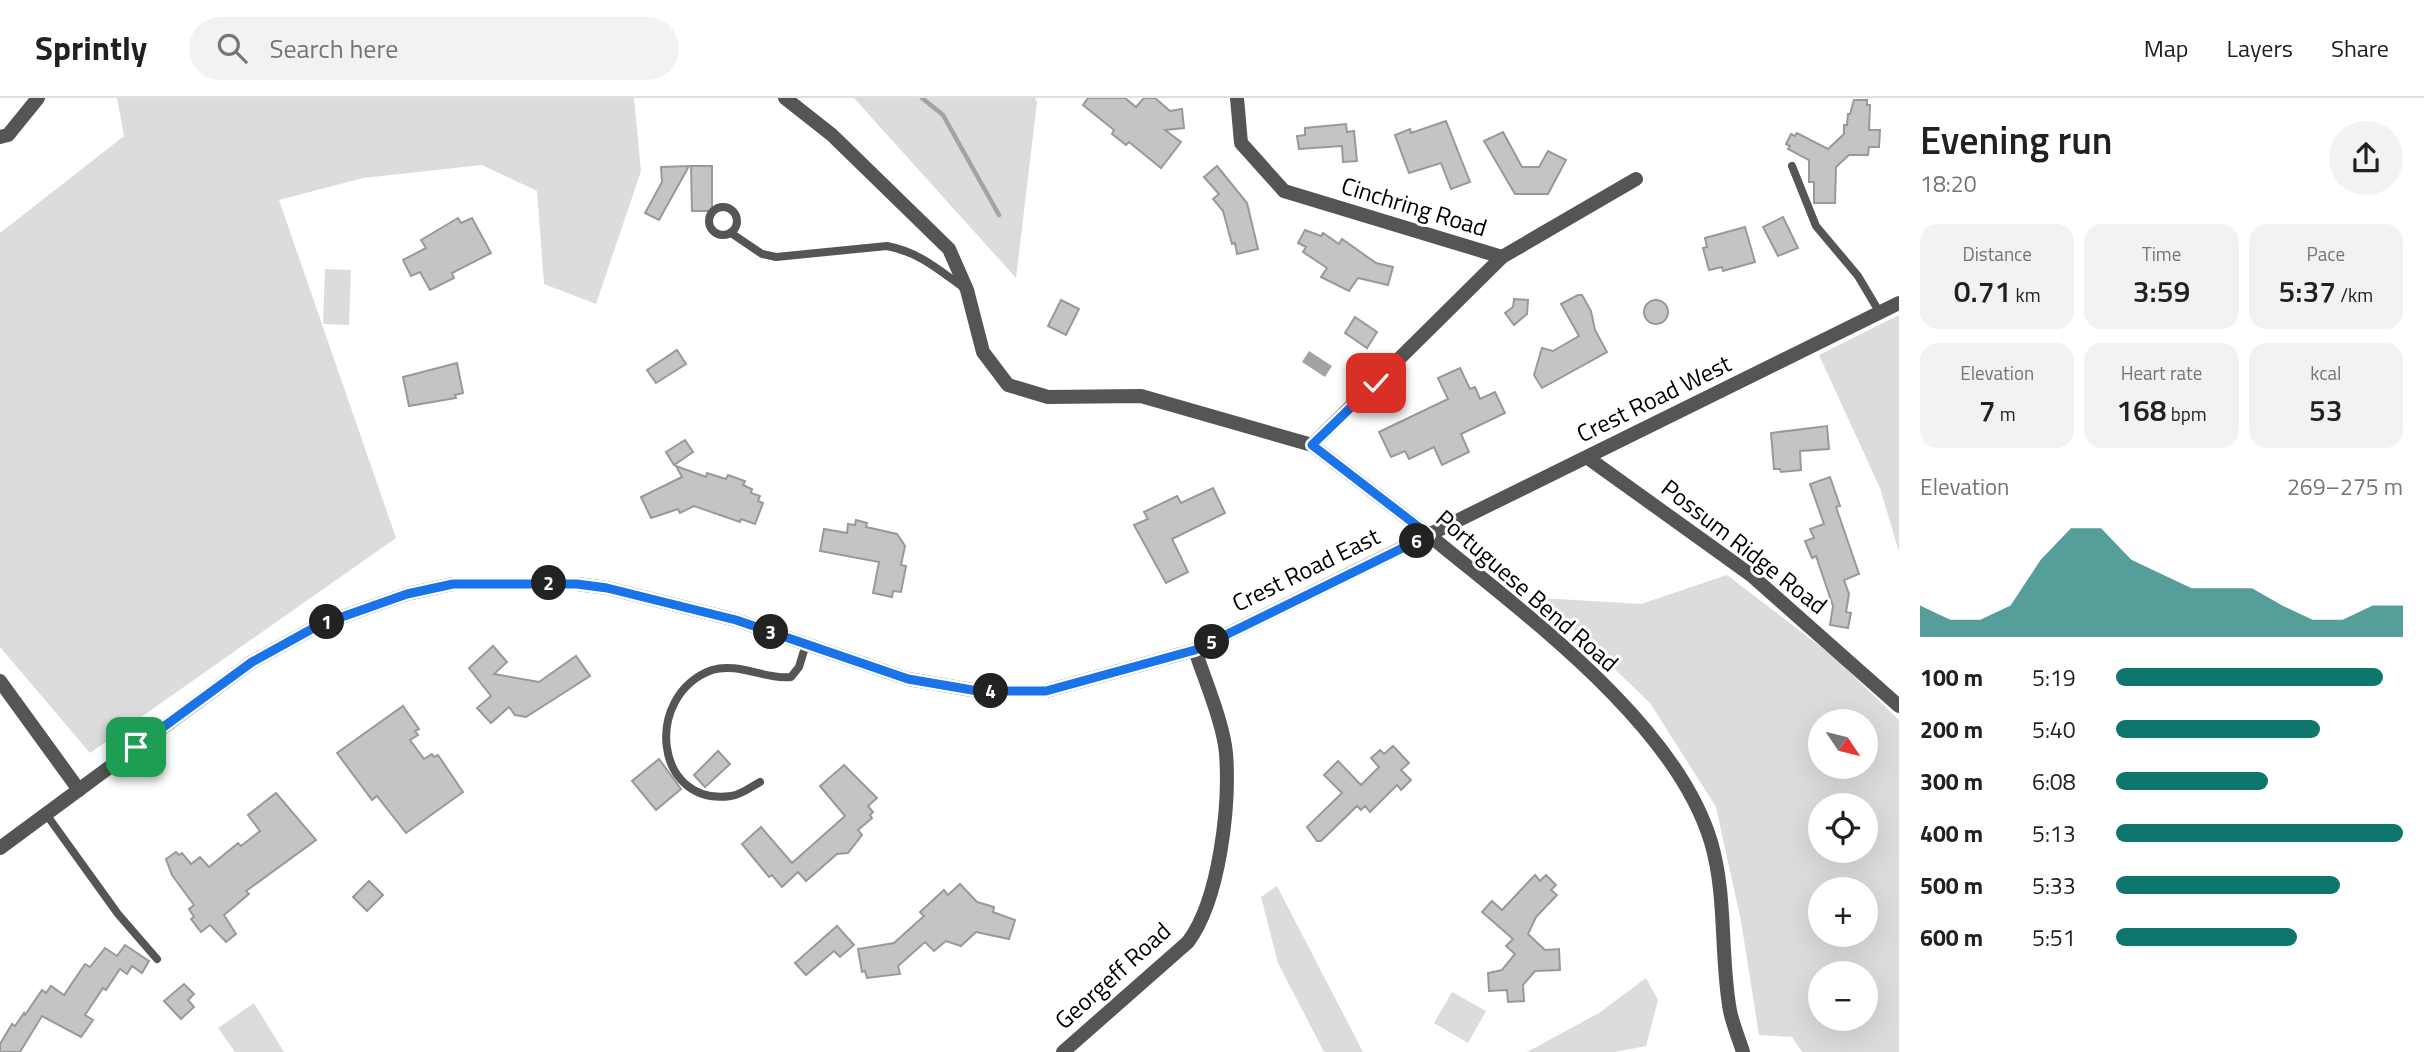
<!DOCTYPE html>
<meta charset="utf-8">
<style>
body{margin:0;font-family:"Titillium Web",sans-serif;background:#f2f2f2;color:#202124;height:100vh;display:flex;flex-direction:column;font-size:26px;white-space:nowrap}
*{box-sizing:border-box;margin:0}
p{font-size:23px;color:#757577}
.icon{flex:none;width:38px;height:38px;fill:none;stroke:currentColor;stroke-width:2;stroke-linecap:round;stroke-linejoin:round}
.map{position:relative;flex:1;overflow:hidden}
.panel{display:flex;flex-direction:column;background:#fff;width:525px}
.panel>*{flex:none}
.needle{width:46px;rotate:125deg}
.buttons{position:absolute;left:1808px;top:611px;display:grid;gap:14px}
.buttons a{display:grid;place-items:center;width:70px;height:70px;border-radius:50%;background:#fff;box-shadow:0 7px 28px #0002;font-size:35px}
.pin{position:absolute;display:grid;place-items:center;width:60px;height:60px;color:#fff;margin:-30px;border-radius:14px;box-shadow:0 4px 10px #0006}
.km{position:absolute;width:35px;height:35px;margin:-18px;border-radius:50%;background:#222;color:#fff;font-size:19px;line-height:35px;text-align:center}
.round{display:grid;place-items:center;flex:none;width:74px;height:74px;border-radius:37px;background:#f2f2f2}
.overview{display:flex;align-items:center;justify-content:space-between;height:119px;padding:0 21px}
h1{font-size:38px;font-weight:600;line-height:52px}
.metrics{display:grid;grid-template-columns:repeat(3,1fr);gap:10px;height:119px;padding:7px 21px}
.metrics div{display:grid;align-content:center;border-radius:18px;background:#f2f2f2;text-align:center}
.metrics b{font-size:30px;font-weight:600}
.metrics small{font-size:19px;font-weight:400}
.metrics p{font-size:19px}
.chart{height:196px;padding:14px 21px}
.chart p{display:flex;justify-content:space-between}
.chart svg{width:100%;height:126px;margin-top:7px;fill:#0f766e;opacity:.7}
ul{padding:0 21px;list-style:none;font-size:23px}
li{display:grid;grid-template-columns:112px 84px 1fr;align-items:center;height:52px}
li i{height:18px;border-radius:9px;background:#0f766e}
header{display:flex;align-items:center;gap:42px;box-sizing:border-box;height:98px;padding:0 35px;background:#fff;border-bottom:2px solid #e0e0e0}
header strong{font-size:33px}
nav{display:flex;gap:38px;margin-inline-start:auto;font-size:24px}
.search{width:490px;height:63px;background:#f2f2f2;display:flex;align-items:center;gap:18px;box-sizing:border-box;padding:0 24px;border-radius:38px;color:#757577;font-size:26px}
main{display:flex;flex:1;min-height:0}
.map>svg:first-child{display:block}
</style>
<header>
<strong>Sprintly</strong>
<div class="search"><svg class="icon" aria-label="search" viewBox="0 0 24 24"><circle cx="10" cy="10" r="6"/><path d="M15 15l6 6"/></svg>Search here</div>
<nav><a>Map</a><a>Layers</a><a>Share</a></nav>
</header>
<main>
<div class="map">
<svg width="1899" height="954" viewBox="0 0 1899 954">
<rect width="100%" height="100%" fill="#fff"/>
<g fill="#dcdcdc" fill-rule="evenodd">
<polygon points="117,0 634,0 641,73 596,206 544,186 537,93 482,67 363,80 279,102 396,440 90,655 0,549 0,135 124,38"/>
<polygon points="854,0 1035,0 1037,4 1016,180"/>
<polygon points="325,171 351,172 349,227 323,226"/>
<polygon points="1899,217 1899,454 1880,390 1819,257"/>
<path d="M1727,477l107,82 65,63v332h-97l-10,-15 -33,-2 -18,-114 -25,-114 -66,-104 -109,-105 100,6zM1820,623h46v45h-46zM1820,707h46v45h-46zM1820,791h46v45h-46zM1820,875h46v45h-46z"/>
<polygon points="1277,788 1363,954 1324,954 1278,865 1261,799"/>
<polygon points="1646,880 1658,902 1646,948 1615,954 1527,954 1599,915"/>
<polygon points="1452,894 1486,913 1468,945 1434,925"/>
<polygon points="254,905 284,954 235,954 218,930"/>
</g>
<polygon fill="#a3a3a3" points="1309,253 1332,268 1325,279 1302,264"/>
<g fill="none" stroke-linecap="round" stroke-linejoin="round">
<polyline stroke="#a3a3a3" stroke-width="4.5" points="922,0 943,17 999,117"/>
</g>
<g fill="#c4c4c4" stroke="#999" stroke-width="2">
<polygon points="1088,0 1125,0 1136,9 1144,0 1155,0 1170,13 1182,11 1184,30 1165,32 1181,44 1161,70 1129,44 1126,47 1112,36 1114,32 1083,7"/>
<polygon points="1854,2 1867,2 1867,7 1870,7 1869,32 1880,32 1879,49 1869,49 1868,57 1849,57 1836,69 1835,105 1814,105 1814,84 1809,84 1809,62 1788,51 1790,48 1786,46 1791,36 1795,38 1797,35 1828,51 1844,36 1844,27 1847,27 1848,16 1850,16"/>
<polygon points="1446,23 1470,84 1451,91 1441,65 1409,75 1395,37 1410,31 1411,35"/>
<polygon points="1346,26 1347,34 1354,33 1357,63 1343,64 1342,48 1299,51 1297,38 1305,37 1305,30"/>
<polygon points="1503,34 1522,69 1539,69 1548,53 1566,62 1548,96 1515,96 1484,43"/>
<polygon points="689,68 659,122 645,115 662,84 661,69"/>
<polygon points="691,68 712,68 712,113 692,113"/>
<polygon points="1217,68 1247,105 1258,151 1237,156 1235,145 1232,146 1223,113 1213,101 1219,96 1204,79"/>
<polygon points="1783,119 1798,150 1778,158 1763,129"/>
<polygon points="458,120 461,125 472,120 491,155 452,175 454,180 430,192 420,174 411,178 403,162 426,150 421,142"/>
<polygon points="1745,129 1755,164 1723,173 1722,169 1709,172 1703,150 1707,149 1705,140"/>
<polygon points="1305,132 1321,138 1323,135 1339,146 1342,141 1376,165 1393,169 1388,187 1358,180 1349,193 1321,179 1327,170 1303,154 1306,149 1298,145"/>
<polygon points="1578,197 1582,197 1591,213 1595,232 1607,254 1542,290 1534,277 1542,250 1553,253 1579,238 1561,206"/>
<polygon points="1514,201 1528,202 1527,216 1514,227 1505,215 1513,209"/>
<polygon points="1061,202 1079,211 1066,237 1048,228"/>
<circle cx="1656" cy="214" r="12"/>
<polygon points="1355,219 1377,234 1367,250 1345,235"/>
<polygon points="677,252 686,266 656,285 647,272"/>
<polygon points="457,265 463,295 455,297 456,300 409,308 403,279"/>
<polygon points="1460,270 1470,291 1475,289 1480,301 1495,294 1505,315 1461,336 1469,354 1442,367 1434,349 1409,361 1405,353 1391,359 1379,334 1448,301 1438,280"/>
<polygon points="1827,328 1829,351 1800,353 1801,372 1781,374 1780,371 1774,371 1771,335"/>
<polygon points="685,342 693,354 674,367 666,354"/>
<polygon points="676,368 706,379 707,375 726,381 728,377 745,383 743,387 752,391 751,395 760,398 758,403 763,405 755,426 741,421 740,424 694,408 680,415 678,411 651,420 641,399 682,379"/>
<polygon points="1830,379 1840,408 1836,409 1859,476 1844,482 1849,496 1846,514 1851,515 1848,530 1830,527 1833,508 1816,458 1812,460 1805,443 1814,440 1810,431 1824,426 1810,386"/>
<polygon points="1213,390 1225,415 1172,441 1188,474 1166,485 1134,427 1148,421 1144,414 1177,398 1181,405"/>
<polygon points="856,422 867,425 866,429 897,436 905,448 901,467 906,468 901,494 893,493 892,499 873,495 879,464 820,453 824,431 847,435 848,426 855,427"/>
<polygon points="493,548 507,564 494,576 539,584 576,558 590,578 526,619 515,617 509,609 491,625 477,610 491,598 469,570"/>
<polygon points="403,608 419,631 415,633 418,637 410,642 424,661 432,656 434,659 438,657 463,694 406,735 377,698 372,702 337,655"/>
<polygon points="1393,648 1409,665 1401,672 1411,682 1401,692 1397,687 1370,714 1365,708 1361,712 1357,708 1321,743 1317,743 1307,729 1342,695 1324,677 1338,663 1361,687 1379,669 1371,660 1380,652 1384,656"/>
<polygon points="718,653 730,666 705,689 694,677"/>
<polygon points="659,661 681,691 656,712 632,683"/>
<polygon points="844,667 877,700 868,708 873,714 870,717 872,720 858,732 862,737 848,755 837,756 806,783 798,774 782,789 772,777 769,779 742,746 761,729 792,765 845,718 820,688"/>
<polygon points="276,695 316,742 246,793 249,796 224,817 236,836 226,844 210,827 201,834 191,821 194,819 189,811 194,807 172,777 166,761 176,754 179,757 182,755 191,766 200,759 209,769 238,745 241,748 260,733 248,717"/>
<polygon points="1535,777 1540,783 1546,777 1556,787 1551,792 1557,797 1536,819 1528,836 1545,852 1559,851 1560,872 1535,873 1523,887 1524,903 1508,904 1507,892 1489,893 1488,875 1502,872 1515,856 1506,848 1513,841 1482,814 1492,803 1502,812"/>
<polygon points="369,783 383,797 367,813 353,799"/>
<polygon points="960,786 977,804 994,809 993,814 1015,822 1009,841 976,834 961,848 946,843 934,853 925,844 898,868 900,876 867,880 865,873 862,874 858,851 894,845 924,818 920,814 944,792 948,797"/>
<polygon points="837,828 854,847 840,859 834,853 806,877 795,865"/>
<polygon points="125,847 149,863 142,875 132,868 127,876 120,871 106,892 103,890 85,917 93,922 81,939 42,918 20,954 0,954 0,946 12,926 15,928 24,915 25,917 42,892 46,895 51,888 64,897 85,866 90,869 105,850 117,858"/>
<polygon points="184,886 194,896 188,902 194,909 181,921 164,903"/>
</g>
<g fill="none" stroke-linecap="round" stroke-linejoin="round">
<g stroke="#555" stroke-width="8">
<polyline points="1792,68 1816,128 1858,178 1880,215"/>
<circle cx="723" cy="123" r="14"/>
<path d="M731,135l31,21 14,3 111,-11c32,6 52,24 77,42"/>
<path d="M760,684c-9,5 -19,13 -29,14 -77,11 -88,-101 -19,-126 26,-8 54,10 79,7l8,-10 7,-23"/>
<polyline points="46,716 118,816 157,861"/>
</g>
<g stroke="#555" stroke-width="14">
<polyline points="785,0 832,37 949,151 967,192 983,254 1008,287 1048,299 1141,298 1312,347 1429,437"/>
<polyline points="1237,0 1241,45 1284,93 1502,159"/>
<polyline points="0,39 8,37 38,0"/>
<polyline points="1312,347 1502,159 1636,81"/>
<polyline points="1588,360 1751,477 1899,608"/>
<polyline points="0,583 79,692"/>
<path d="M1063,954l125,-110c32,-43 42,-137 38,-189 -3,-31 -21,-72 -31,-103"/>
</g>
<g stroke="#555" stroke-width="14">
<path d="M1429,437c94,78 246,187 282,307 16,54 9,114 19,169 3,14 9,28 13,41"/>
<polyline points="0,750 252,564 319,527 407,496 453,486 577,486 607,490 736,522 908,581 978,593 1046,593 1195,552 1899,205"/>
</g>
</g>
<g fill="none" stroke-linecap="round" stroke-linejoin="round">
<defs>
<polyline id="route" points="136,649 252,564 319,527 407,496 453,486 577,486 607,490 736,522 908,581 978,593 1046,593 1195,552 1429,437 1312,347 1376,285"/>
</defs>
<use href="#route" stroke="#fff" stroke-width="14"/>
<use href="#route" stroke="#1a73e8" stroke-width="9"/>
</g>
<g text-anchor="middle" stroke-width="6" stroke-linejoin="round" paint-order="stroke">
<g font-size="24" fill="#000" stroke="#fff">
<text transform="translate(1414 109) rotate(17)" y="8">Cinchring Road</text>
<text transform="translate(1654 301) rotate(-26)" y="8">Crest Road West</text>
<text transform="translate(1744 449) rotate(38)" y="8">Possum Ridge Road</text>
<text transform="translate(1306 472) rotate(-26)" y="8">Crest Road East</text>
<text transform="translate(1527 493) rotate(41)" y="8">Portuguese Bend Road</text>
<text transform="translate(1113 878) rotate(-42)" y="8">Georgeff Road</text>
</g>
</g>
</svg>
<div class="buttons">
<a><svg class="needle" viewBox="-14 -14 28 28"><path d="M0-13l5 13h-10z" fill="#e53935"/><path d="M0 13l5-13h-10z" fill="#757577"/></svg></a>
<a><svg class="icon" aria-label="locate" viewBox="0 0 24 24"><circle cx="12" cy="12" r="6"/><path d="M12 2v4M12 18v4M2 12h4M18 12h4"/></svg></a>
<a>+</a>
<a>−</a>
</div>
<div class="pin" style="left:136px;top:649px;background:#1e9e55"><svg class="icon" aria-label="arrive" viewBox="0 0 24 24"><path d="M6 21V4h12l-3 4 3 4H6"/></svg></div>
<div class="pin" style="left:1376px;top:285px;background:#d93025"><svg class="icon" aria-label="check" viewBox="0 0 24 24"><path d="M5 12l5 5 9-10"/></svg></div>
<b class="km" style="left:327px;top:524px">1</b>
<b class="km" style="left:549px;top:485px">2</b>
<b class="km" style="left:771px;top:534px">3</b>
<b class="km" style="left:991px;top:593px">4</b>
<b class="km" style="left:1212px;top:544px">5</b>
<b class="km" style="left:1417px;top:443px">6</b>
</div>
<section class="panel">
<div class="overview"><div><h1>Evening run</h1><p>18:20</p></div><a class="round"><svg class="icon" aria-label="share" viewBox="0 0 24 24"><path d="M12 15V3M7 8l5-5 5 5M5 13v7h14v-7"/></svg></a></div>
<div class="metrics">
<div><p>Distance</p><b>0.71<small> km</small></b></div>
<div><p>Time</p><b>3:59</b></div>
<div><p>Pace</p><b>5:37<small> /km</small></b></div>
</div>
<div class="metrics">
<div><p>Elevation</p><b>7<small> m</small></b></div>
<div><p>Heart rate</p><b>168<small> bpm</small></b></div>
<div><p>kcal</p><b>53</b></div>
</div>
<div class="chart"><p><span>Elevation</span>269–275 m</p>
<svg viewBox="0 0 160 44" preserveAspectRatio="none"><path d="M0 44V33L10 38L20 38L30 33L40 17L50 6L60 6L70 17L80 22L90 27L100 27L110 27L120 33L130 38L140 38L150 33L160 33V44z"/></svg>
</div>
<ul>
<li><b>100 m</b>5:19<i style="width:93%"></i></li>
<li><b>200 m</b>5:40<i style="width:71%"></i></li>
<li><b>300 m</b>6:08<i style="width:53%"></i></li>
<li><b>400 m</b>5:13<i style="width:100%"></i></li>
<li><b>500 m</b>5:33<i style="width:78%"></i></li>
<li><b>600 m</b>5:51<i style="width:63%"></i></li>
</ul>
</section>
</main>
